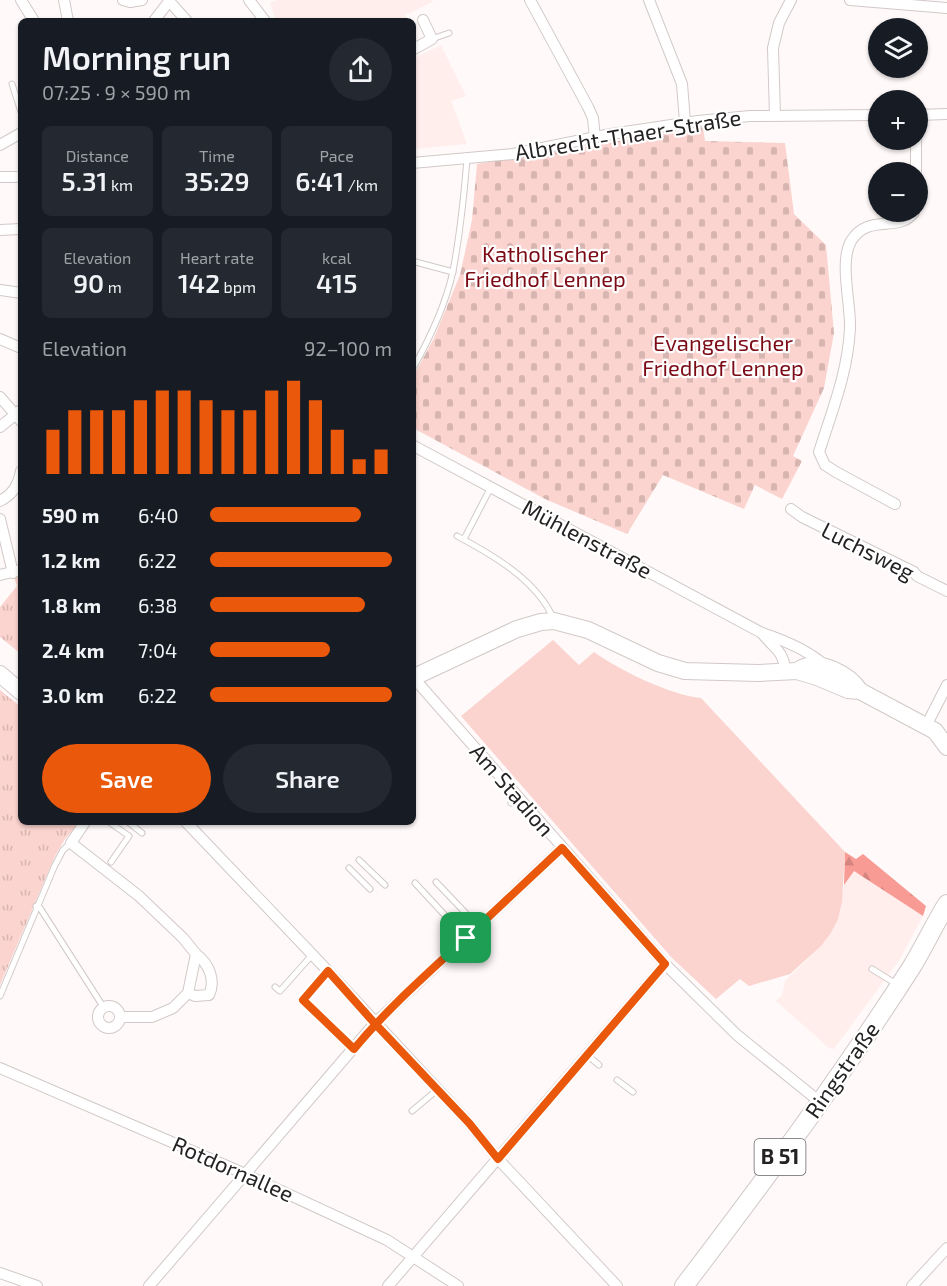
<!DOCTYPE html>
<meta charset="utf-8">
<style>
body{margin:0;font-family:"Exo 2",sans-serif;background:#242831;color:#f1f3f6;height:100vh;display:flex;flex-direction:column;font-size:22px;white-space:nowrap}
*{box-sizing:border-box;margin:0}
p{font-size:20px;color:#9ea1a6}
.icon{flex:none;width:33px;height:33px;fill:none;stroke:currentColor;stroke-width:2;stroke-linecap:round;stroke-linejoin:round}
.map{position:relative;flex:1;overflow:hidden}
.sheet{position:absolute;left:18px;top:18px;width:398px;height:807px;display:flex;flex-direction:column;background:#171b24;border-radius:9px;box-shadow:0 2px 4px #0004}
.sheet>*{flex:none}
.controls{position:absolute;left:868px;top:18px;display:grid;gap:12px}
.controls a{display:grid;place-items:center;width:60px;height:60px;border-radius:50%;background:#171b24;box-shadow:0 2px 4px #0004;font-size:30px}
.pin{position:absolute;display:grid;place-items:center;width:51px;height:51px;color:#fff;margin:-26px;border-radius:12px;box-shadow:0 3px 9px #0006}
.round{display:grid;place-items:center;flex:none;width:63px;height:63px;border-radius:32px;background:#242831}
.overview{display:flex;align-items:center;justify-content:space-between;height:102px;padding:0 24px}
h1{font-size:33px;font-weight:600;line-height:45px}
.stats{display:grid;grid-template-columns:repeat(3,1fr);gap:9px;height:102px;padding:6px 24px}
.stats div{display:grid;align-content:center;border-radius:9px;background:#242831;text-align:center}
.stats b{font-size:26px;font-weight:600}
.stats small{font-size:16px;font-weight:400}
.stats p{font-size:16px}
.chart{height:168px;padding:12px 24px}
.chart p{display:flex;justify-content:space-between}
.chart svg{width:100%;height:108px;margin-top:6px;stroke:#ea580c;stroke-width:6}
.primary-button{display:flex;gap:12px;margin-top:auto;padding:12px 24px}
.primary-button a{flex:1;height:69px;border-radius:36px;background:#ea580c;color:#fff;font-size:24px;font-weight:600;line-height:69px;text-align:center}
.primary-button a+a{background:#242831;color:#f1f3f6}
ul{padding:0 24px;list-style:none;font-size:20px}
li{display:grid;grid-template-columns:96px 72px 1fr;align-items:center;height:45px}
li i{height:15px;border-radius:8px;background:#ea580c}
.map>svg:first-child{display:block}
</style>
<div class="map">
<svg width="947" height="1286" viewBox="0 0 947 1286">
<defs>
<pattern id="forest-firs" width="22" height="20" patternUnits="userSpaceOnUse" patternTransform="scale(1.5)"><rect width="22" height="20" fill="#f99b95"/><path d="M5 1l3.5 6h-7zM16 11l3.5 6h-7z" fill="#d58580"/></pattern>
<pattern id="cemetery-stones" width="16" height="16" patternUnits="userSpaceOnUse" patternTransform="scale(1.5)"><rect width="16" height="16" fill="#fbd3cf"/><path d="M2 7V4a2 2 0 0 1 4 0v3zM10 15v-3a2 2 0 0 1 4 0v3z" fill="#d7b5b1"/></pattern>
<pattern id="park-tufts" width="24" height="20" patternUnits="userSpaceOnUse" patternTransform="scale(1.5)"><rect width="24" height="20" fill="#fbd3cf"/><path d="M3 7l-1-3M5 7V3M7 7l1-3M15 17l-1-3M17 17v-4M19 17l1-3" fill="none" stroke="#d7b5b1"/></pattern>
</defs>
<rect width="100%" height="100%" fill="#fffaf9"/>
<g fill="#ffeeec">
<polygon points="277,0 431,0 433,2 405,15 408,21 276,21 270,3"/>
<polygon points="441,45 466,96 451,101 467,144 413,149 413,59"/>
<polygon points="854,871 923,916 900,959 834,1049 829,1048 776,1001 782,995 785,981 821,946 831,933 838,919 844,885"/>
</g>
<path fill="#fbd3cf" d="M553,640l26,25 15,-13c25,18 76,43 107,46l144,154 -3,50 -4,17 -7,14 -10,13 -31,28 -41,12 -9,-7 -24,20 -44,-41 -211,-242z"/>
<polygon fill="url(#forest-firs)" points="845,852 856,859 863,854 926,906 923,916 854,871 844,885"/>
<polygon fill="url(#cemetery-stones)" points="703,127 705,141 785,143 794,214 826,245 834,333 824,388 793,456 802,461 782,499 755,485 744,509 663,475 627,534 545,499 413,428 412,379 434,338 460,275 472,220 477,164"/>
<g fill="url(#park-tufts)">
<polygon points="21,574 21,654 0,637 0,607 17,586 14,577"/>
<polygon points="0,690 21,707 21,822 80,822 65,839 55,856 0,985"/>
</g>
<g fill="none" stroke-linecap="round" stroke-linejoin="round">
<defs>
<g id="lane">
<polyline points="432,39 449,33"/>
<polyline points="12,84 21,112"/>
<polyline points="412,261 453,272"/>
<path d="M412,370c17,-30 34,-66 41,-99 7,-37 11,-75 14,-112"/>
<path d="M457,536c36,19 81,45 97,84"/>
<polyline points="464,539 491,487"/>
<polyline points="511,803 518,797"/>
<polyline points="109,822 129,836 111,862"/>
<polyline points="128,822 142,833"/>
<polyline points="359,860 385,885"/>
<polyline points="349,868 370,889"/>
<polyline points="436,882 478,926"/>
<polyline points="415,883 466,938"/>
<polyline points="36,906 40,908 104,1008"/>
<polyline points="872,969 898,985"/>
<polyline points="328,971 303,1001 354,1049"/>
<polyline points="275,987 280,991 312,955"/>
<polyline points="0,996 55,865 63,850 71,843"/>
<polyline points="587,1055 599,1065"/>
<polyline points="617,1080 633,1092"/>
<polyline points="412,1111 437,1090"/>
</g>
<g id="street">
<polyline points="21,0 34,21"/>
<polyline points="64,0 68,21"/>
<polyline points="123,0 130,2 142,0"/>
<polyline points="249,0 265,21"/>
<polyline points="530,0 588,107 593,118 595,138"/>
<polyline points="649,0 682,84 685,122"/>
<polyline points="850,0 947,8"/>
<polyline points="169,1 187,21"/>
<polyline points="154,21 170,0"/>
<polyline points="412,50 432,39 423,20"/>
<polyline points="918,115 947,114"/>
<polyline points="775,116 773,48 779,23 791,0"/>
<polyline points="916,140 916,172"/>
<polyline points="0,145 21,133"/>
<polyline points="412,163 513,154 611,134 698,121 750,116 879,115"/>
<polyline points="0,177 16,177"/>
<polyline points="0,230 21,229"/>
<polyline points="0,290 21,293"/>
<polyline points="0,339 21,348"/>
<polyline points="0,397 21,421"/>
<polyline points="0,427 21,410"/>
<path d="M412,445l350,188c21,7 46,17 62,32"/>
<path d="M0,501c13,-7 18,-15 21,-30"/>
<path d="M895,504l-59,-32 -11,-7 -6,-13c13,-41 29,-80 31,-124 1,-24 -11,-66 1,-87 18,-29 48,-7 63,-29"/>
<polyline points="791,509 802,517 914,572 917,576 947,591"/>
<polyline points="0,519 13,573"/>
<polyline points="0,575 21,570"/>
<path d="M762,633c13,17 20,15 24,39"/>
<polyline points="412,676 665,964 737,1035 820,1102"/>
<polyline points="926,726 947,685"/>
<polyline points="85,822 71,843 139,896 183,938 196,954 188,993 173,1008 152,1017 120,1017"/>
<polyline points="186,822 328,971 469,1123 498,1159 617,1286"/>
<path d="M188,993l7,3 14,-1c7,-15 0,-31 -13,-41"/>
<circle cx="109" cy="1017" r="11"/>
<polyline points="0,1068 234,1169 387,1240 458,1286"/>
<polyline points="0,1273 37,1286"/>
<polyline points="149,1286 375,1023 562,848"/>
<polyline points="388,1286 665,964"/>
<polyline points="912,1286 947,1248"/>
</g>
<g id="secondary">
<path d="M800,669c19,-11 49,5 60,22l75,40 12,16"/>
<polyline points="0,674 21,692"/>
<polyline points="412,678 517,629 541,622 554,621 588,630 658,663 685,671 758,673 797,671 817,677 848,690 860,691"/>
</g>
<path id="primary" d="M684,1286c79,-103 157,-209 227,-318 13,-21 23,-43 36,-64"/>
</defs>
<use href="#lane" stroke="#d1c9c8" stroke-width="7"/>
<use href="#street" stroke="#d1c9c8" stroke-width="12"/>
<use href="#secondary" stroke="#d1c9c8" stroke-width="18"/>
<use href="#primary" stroke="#d1c9c8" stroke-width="20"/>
<use href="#lane" stroke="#fff" stroke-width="5"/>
<use href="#street" stroke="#fff" stroke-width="10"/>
<use href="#secondary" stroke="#fff" stroke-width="16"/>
<use href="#primary" stroke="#fff" stroke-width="18"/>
</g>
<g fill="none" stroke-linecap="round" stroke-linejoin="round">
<defs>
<path id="route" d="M466,938c-39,36 -78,70 -112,111l-51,-49 25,-29 41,46 12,13 88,93 29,36 167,-195 -103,-116 -96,90"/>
</defs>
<use href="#route" stroke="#fff" stroke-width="12"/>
<use href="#route" stroke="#ea580c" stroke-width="8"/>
</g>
<g text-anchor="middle" stroke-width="4.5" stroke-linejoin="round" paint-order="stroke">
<rect fill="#fff" stroke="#666464" stroke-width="1.5" x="754.5" y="1139" width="51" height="36" rx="4.5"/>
<g font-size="21" font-weight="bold" fill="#252222">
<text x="780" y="1164">B 51</text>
</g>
<g font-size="22" fill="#252222" stroke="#fff">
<text transform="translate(628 135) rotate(-9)" y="8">Albrecht-Thaer-Straße</text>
<text transform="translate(587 539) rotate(28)" y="8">Mühlenstraße</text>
<text transform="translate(868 551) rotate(27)" y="8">Luchsweg</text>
<text transform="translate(512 790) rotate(49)" y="8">Am Stadion</text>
<text transform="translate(842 1070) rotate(-55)" y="8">Ringstraße</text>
<text transform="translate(233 1169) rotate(24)" y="8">Rotdornallee</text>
</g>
<g font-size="22" fill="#7c0b16" stroke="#fff">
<text x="545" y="262">Katholischer<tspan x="545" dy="25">Friedhof Lennep</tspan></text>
<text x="723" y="351">Evangelischer<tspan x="723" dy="25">Friedhof Lennep</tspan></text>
</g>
</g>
</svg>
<div class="controls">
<a><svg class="icon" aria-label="layers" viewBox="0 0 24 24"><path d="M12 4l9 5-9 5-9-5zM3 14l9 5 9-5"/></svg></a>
<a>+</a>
<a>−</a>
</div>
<div class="pin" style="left:466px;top:938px;background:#1e9e55"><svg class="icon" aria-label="arrive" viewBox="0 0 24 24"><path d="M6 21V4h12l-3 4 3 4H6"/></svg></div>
<section class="sheet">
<div class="overview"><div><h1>Morning run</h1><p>07:25 · 9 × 590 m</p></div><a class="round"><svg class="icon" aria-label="share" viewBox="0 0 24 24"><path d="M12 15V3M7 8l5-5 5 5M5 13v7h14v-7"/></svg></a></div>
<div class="stats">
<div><p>Distance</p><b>5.31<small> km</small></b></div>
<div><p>Time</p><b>35:29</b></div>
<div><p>Pace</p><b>6:41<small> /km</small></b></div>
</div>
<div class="stats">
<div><p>Elevation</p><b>90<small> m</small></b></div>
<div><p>Heart rate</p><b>142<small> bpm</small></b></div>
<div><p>kcal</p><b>415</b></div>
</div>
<div class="chart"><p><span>Elevation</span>92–100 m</p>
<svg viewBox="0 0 160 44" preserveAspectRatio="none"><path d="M5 44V26M15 44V18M25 44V18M35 44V18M45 44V14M55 44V10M65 44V10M75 44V14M85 44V18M95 44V18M105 44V10M115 44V6M125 44V14M135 44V26M145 44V38M155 44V34"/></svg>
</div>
<ul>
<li><b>590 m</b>6:40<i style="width:83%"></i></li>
<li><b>1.2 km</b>6:22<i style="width:100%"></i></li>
<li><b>1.8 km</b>6:38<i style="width:85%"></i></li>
<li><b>2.4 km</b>7:04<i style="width:66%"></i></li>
<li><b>3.0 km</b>6:22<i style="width:100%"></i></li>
</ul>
<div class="primary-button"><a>Save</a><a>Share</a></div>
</section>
</div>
